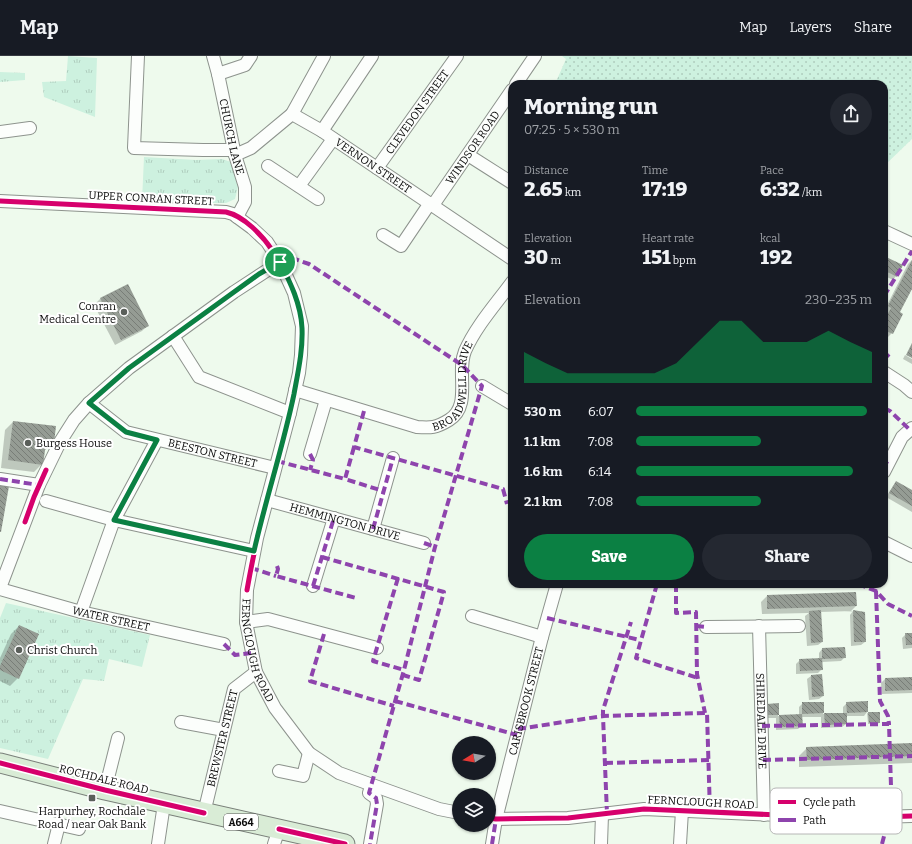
<!DOCTYPE html>
<meta charset="utf-8">
<style>
body{margin:0;font-family:Bitter,serif;background:#242831;color:#f1f3f6;height:100vh;display:flex;flex-direction:column;font-size:15px;white-space:nowrap}
*{box-sizing:border-box;margin:0}
p{font-size:13px;color:#9ea1a6}
.icon{flex:none;width:22px;height:22px;fill:none;stroke:currentColor;stroke-width:2;stroke-linecap:round;stroke-linejoin:round}
.map{position:relative;flex:1;overflow:hidden}
.side{position:absolute;left:508px;top:24px;width:380px;height:508px;display:flex;flex-direction:column;background:#171b24;border-radius:12px;box-shadow:0 1px 3px #0004}
.side>*{flex:none}
.needle{width:26px;rotate:259deg}
.fabs{position:absolute;left:452px;top:680px;display:grid;gap:8px}
.fabs a{display:grid;place-items:center;width:44px;height:44px;border-radius:50%;background:#171b24;box-shadow:0 1px 3px #0004;font-size:20px}
.pin{position:absolute;display:grid;place-items:center;width:34px;height:34px;color:#fff;margin:-17px;border:2px solid #fff;border-radius:50%;box-shadow:0 1px 4px #0007}
.round{display:grid;place-items:center;flex:none;width:42px;height:42px;border-radius:21px;background:#242831}
.overview{display:flex;align-items:center;justify-content:space-between;height:68px;padding:0 16px}
h1{font-size:22px;font-weight:800;line-height:30px}
.metrics{display:grid;grid-template-columns:repeat(3,1fr);gap:6px;height:68px;padding:4px 16px}
.metrics div{display:grid;align-content:center}
.metrics b{font-size:20px;font-weight:800}
.metrics small{font-size:11px;font-weight:400}
.metrics p{font-size:11px}
.chart{height:112px;padding:8px 16px}
.chart p{display:flex;justify-content:space-between}
.chart svg{width:100%;height:72px;margin-top:4px;fill:#0b8043;opacity:.7}
.button{display:flex;gap:8px;margin-top:auto;padding:8px 16px}
.button a{flex:1;height:46px;border-radius:24px;background:#0b8043;color:#fff;font-size:16px;font-weight:800;line-height:46px;text-align:center}
.button a+a{background:#242831;color:#f1f3f6}
ul{padding:0 16px;list-style:none;font-size:13px}
li{display:grid;grid-template-columns:64px 48px 1fr;align-items:center;height:30px}
li i{height:10px;border-radius:5px;background:#0b8043}
header{display:flex;align-items:center;gap:24px;box-sizing:border-box;height:56px;padding:0 20px;background:#171b24;border-bottom:1px solid #363941}
header strong{font-size:19px}
nav{display:flex;gap:22px;margin-inline-start:auto;font-size:14px}
.map>svg:first-child{display:block}
</style>
<header>
<strong>Map</strong>
<nav><a>Map</a><a>Layers</a><a>Share</a></nav>
</header>
<div class="map">
<svg width="912" height="788" viewBox="0 0 912 788">
<defs>
<pattern id="grass-tufts" width="24" height="20" patternUnits="userSpaceOnUse"><rect width="24" height="20" fill="#cdf1df"/><path d="M3 7l-1-3M5 7V3M7 7l1-3M15 17l-1-3M17 17v-4M19 17l1-3" fill="none" stroke="#afcdbe"/></pattern>
<pattern id="park-dots" width="8" height="8" patternUnits="userSpaceOnUse"><rect width="8" height="8" fill="#cdf1df"/><path d="M2 2h.1M6 6h.1" fill="none" stroke="#afcdbe" stroke-width="1.8" stroke-linecap="round"/></pattern>
<pattern id="building-back-hatch" width="6" height="6" patternUnits="userSpaceOnUse"><rect width="6" height="6" fill="#959c94"/><path d="M-1 5l2 2M0 0l6 6M5-1l2 2" fill="none" stroke="#787d77"/></pattern>
</defs>
<rect width="100%" height="100%" fill="#eefaed"/>
<g fill="url(#grass-tufts)">
<polygon points="68,0 97,2 95,61 44,41 42,26 66,25"/>
<polygon points="0,16 25,17 25,24 0,26"/>
<polygon points="144,101 196,104 222,103 231,106 238,131 235,143 226,147 154,147 142,145"/>
<polygon points="6,547 150,579 142,611 109,603 104,625 83,623 48,703 0,692 0,562"/>
</g>
<polygon fill="url(#park-dots)" points="562,0 912,0 912,83 884,110 884,28 555,28 566,3"/>
<g fill="#0003">
<polygon points="884,201 896,220 893,224 885,220 884,223"/>
<polygon points="912,204 912,231 899,256 892,277 888,281 884,279 884,263 886,258 884,257 884,255 908,208"/>
<polygon points="127,229 148,269 142,275 115,289 94,249 100,243"/>
<polygon points="905,299 912,303 912,308 903,303"/>
<polygon points="13,366 53,387 44,395 42,408 34,416 1,412 5,374"/>
<polygon points="896,426 912,435 912,456 886,441 893,430"/>
<polygon points="767,540 856,550 851,555 864,557 865,586 861,589 851,590 850,559 853,555 820,556 822,586 818,589 807,590 805,560 809,557 762,558 761,546"/>
<polygon points="19,570 18,622 10,630 0,625 0,602 11,578"/>
<polygon points="906,578 912,578 912,592 903,593 902,582"/>
<polygon points="822,593 845,601 841,605 822,606 822,613 818,617 796,618 796,608 800,604 819,603 819,597"/>
<polygon points="811,620 823,640 819,643 809,644 807,623"/>
<polygon points="912,622 912,637 882,638 881,627 885,623"/>
<polygon points="867,646 867,657 879,657 879,666 878,668 868,668 867,656 864,660 846,660 846,668 842,671 821,672 821,661 802,661 802,669 798,673 776,674 776,662 764,662 764,652 768,648 778,648 778,660 799,659 799,651 803,647 823,647 823,658 843,658 843,651 847,647"/>
<polygon points="912,688 912,707 799,711 799,700 807,692"/>
</g>
<g fill="url(#building-back-hatch)">
<polygon points="884,200 903,209 897,221 884,214"/>
<polygon points="912,204 912,233 900,256 903,258 893,278 886,275 884,279 884,265 891,252 888,250"/>
<polygon points="128,228 149,270 121,284 100,242"/>
<polygon points="912,287 912,302 906,299"/>
<polygon points="13,365 56,370 54,387 46,387 43,409 8,404"/>
<polygon points="896,425 912,434 912,450 889,437"/>
<polygon points="0,429 9,430 1,476 0,476"/>
<polygon points="856,536 857,550 767,553 767,539"/>
<polygon points="821,554 823,586 811,587 809,555"/>
<polygon points="853,554 865,556 866,586 854,586"/>
<polygon points="19,569 39,578 19,623 0,614 0,610"/>
<polygon points="905,577 912,577 912,589 906,589"/>
<polygon points="845,591 846,602 822,603 822,592"/>
<polygon points="822,602 823,614 800,615 799,603"/>
<polygon points="822,618 824,640 812,641 811,619"/>
<polygon points="912,621 912,634 885,635 885,622"/>
<polygon points="868,645 868,656 847,657 846,646"/>
<polygon points="802,646 824,646 824,657 802,658 803,670 780,671 779,659 802,658"/>
<polygon points="779,647 779,659 768,659 767,648"/>
<polygon points="868,656 880,656 880,667 869,667"/>
<polygon points="824,657 847,657 847,668 825,669"/>
<polygon points="912,687 912,700 807,704 806,691"/>
</g>
<g fill="none" stroke-linecap="round" stroke-linejoin="round">
<defs>
<g id="street">
<polyline points="138,0 134,92 203,94 234,94"/>
<path id="s1" d="M213,0l5,18 17,81 10,32v15l-8,15"/>
<polyline points="218,18 245,9 251,0"/>
<polyline points="516,28 535,0"/>
<polyline points="292,58 324,0"/>
<polyline points="322,75 372,0"/>
<polyline points="0,76 30,72"/>
<path id="s2" d="M235,99l16,-7 41,-34 30,17 190,128"/>
<polyline points="468,99 512,127"/>
<polyline points="268,110 318,143"/>
<path id="s3" d="M377,112l80,-112"/>
<polyline points="299,130 333,83"/>
<path id="s4" d="M0,145l226,11 7,2 19,14 15,14 13,20 14,31 8,33 -1,29 -2,18 -9,40 -33,125 -10,52 -1,32 10,50 19,36 34,45 30,20 100,36 20,4"/>
<path id="s5" d="M433,149l79,-115"/>
<polyline points="884,175 912,188"/>
<polyline points="383,179 401,190 430,147"/>
<polyline points="173,280 199,321 290,357"/>
<polyline points="884,316 904,329 912,336"/>
<polyline points="482,330 512,348"/>
<path id="s6" d="M295,334l122,37c14,1 19,1 32,-7 23,-14 7,-47 16,-69 11,-25 31,-47 47,-69"/>
<path id="s7" d="M89,347l37,29 149,36"/>
<polyline points="310,398 326,344"/>
<polyline points="884,416 902,381 912,372"/>
<polyline points="0,423 39,429"/>
<path id="s8" d="M267,444l157,43"/>
<polyline points="46,445 114,464 254,495"/>
<polyline points="373,473 393,402"/>
<polyline points="884,486 912,500"/>
<polyline points="313,530 334,462"/>
<polyline points="0,532 39,429 60,386 74,364 89,347 129,312 234,236 280,206"/>
<path id="s9" d="M0,533l81,23 143,32"/>
<polyline points="81,556 114,464 157,384"/>
<polyline points="472,560 542,581"/>
<polyline points="246,566 268,563 377,592"/>
<path id="s10" d="M759,570l5,189"/>
<polyline points="706,571 799,570"/>
<polyline points="181,666 224,674"/>
<polyline points="279,715 303,720 309,697"/>
<polyline points="105,734 118,682"/>
<polyline points="0,755 79,773"/>
<path id="s11" d="M204,757l30,-124 22,-17"/>
<polyline points="489,762 496,763 568,762 644,753 845,762 912,760"/>
<polyline points="54,788 59,768"/>
<polyline points="158,788 164,748"/>
<polyline points="274,788 279,773"/>
<polyline points="370,788 377,748 376,742 369,737 371,730"/>
<path id="s12" d="M492,788l4,-25 46,-182 15,-53"/>
<polyline points="601,788 602,759"/>
<polyline points="680,788 682,755"/>
</g>
<polyline id="primary" points="0,707 105,734 345,788"/>
</defs>
<use href="#street" stroke="#8d938d" stroke-width="14"/>
<use href="#primary" stroke="#7a807a" stroke-width="21"/>
<use href="#street" stroke="#fcfefc" stroke-width="12"/>
<use href="#primary" stroke="#d9ecd6" stroke-width="19"/>
<g stroke="#8e44ad" stroke-width="4" stroke-dasharray="8 4" stroke-linecap="butt">
<polyline points="280,206 292,202 309,208 462,309 482,330 435,491 404,614 369,737 376,742 377,748 370,788"/>
<polyline points="884,240 912,195"/>
<polyline points="884,296 889,301"/>
<polyline points="884,352 890,355 910,374"/>
<polyline points="364,355 354,391 503,433 507,448"/>
<polyline points="354,391 345,423 383,435"/>
<polyline points="310,398 313,404 310,414"/>
<polyline points="277,405 345,423"/>
<polyline points="884,406 888,408"/>
<polyline points="0,423 39,429"/>
<polyline points="373,473 393,402"/>
<polyline points="424,487 435,491"/>
<polyline points="322,501 444,536 419,624 403,619"/>
<polyline points="277,510 278,513 276,520 356,542"/>
<polyline points="251,512 276,520"/>
<polyline points="398,522 373,605 404,614"/>
<polyline points="657,528 636,602 698,622"/>
<polyline points="676,528 676,557 696,556 697,618 705,657"/>
<polyline points="858,528 876,535 888,548 912,560"/>
<polyline points="313,530 334,462"/>
<polyline points="876,535 880,645 888,660 889,668"/>
<polyline points="547,562 640,584"/>
<polyline points="696,570 706,571"/>
<polyline points="324,578 310,625 394,650"/>
<polyline points="224,588 235,599 251,597"/>
<polyline points="395,645 517,679"/>
<polyline points="762,670 889,668 892,761"/>
<polyline points="518,673 603,660 603,654 631,566"/>
<polyline points="763,704 912,700"/>
<polyline points="605,707 709,704"/>
<polyline points="607,758 603,660 705,657 707,657 710,757"/>
<polyline points="492,788 496,763"/>
<polyline points="882,788 889,761"/>
</g>
<defs>
<g id="cycleway">
<path d="M0,145l226,11c18,4 37,24 46,38 15,22 27,49 30,76 2,21 -3,43 -7,63 -6,27 -13,53 -20,80 -11,40 -21,80 -28,121"/>
<polyline points="25,466 34,441 46,414"/>
<polyline points="0,707 105,734 204,757"/>
<polyline points="489,762 496,763 568,762 644,753 845,762 912,760"/>
<polyline points="279,773 345,788"/>
</g>
</defs>
<use href="#cycleway" stroke="#fff" stroke-width="8"/>
<use href="#cycleway" stroke="#d6006c" stroke-width="5"/>
</g>
<g fill="none" stroke-linecap="round" stroke-linejoin="round">
<defs>
<path id="route" d="M280,206c10,20 21,42 22,66 1,22 -4,44 -8,66 -11,53 -28,104 -40,157l-140,-31 43,-80 -31,-8 -37,-29 40,-35 105,-76 25,-18z"/>
</defs>
<use href="#route" stroke="#fff" stroke-width="8"/>
<use href="#route" stroke="#0b8043" stroke-width="5"/>
</g>
<g fill="#5a5f5a" stroke="#fff" stroke-width="1.5">
<circle cx="124" cy="256" r="4"/>
<circle cx="28" cy="387" r="4"/>
<circle cx="19" cy="594" r="4"/>
<rect x="88" y="738" width="8" height="8" rx="2"/>
</g>
<g text-anchor="middle" stroke-width="4" stroke-linejoin="round" paint-order="stroke">
<rect fill="#fff" stroke="#545454" stroke-width="1" x="224" y="758" width="34" height="16" rx="3"/>
<g font-size="10" font-weight="bold" fill="#0b0b0b">
<text x="241" y="770">A664</text>
</g>
<g font-size="11" fill="#0b0b0b" stroke="#fff">
<text dy="4" stroke="none"><textPath href="#s3" startOffset="69">CLEVEDON STREET</textPath></text>
<text dy="4" stroke="none"><textPath href="#s1" startOffset="83">CHURCH LANE</textPath></text>
<text dy="4" stroke="none"><textPath href="#s5" startOffset="70">WINDSOR ROAD</textPath></text>
<text dy="4" stroke="none"><textPath href="#s2" startOffset="167">VERNON STREET</textPath></text>
<text transform="translate(151 142) rotate(3)" y="4">UPPER CONRAN STREET</text>
<text dy="4" stroke="none"><textPath href="#s6" startOffset="194">BROADWELL DRIVE</textPath></text>
<text dy="4" stroke="none"><textPath href="#s7" startOffset="136">BEESTON STREET</textPath></text>
<text dy="4" stroke="none"><textPath href="#s8" startOffset="81">HEMMINGTON DRIVE</textPath></text>
<text dy="4" stroke="none"><textPath href="#s9" startOffset="115">WATER STREET</textPath></text>
<text dy="4" stroke="none"><textPath href="#s4" startOffset="702">FERNCLOUGH ROAD</textPath></text>
<text dy="4" stroke="none"><textPath href="#s12" startOffset="147">CARISBROOK STREET</textPath></text>
<text dy="4" stroke="none"><textPath href="#s10" startOffset="95">SHIREDALE DRIVE</textPath></text>
<text dy="4" stroke="none"><textPath href="#s11" startOffset="77">BREWSTER STREET</textPath></text>
<text transform="translate(104 723) rotate(14)" y="4">ROCHDALE ROAD</text>
<text transform="translate(701 746) rotate(3)" y="4">FERNCLOUGH ROAD</text>
</g>
<g font-size="11" fill="#0b0b0b" stroke="#fff" text-anchor="start">
<text x="116" y="254" text-anchor="end">Conran<tspan x="116" dy="13">Medical Centre</tspan></text>
<text x="36" y="391">Burgess House</text>
<text x="27" y="598">Christ Church</text>
<text x="92" y="759" text-anchor="middle">Harpurhey, Rochdale<tspan x="92" dy="13">Road / near Oak Bank</tspan></text>
</g>
</g>
<rect x="770" y="732" width="132" height="46" rx="6" fill="#fff" stroke="#b6b6b6" stroke-width="1"/>
<rect x="778" y="744" width="18" height="4" fill="#d6006c"/>
<rect x="778" y="762" width="18" height="4" fill="#8e44ad"/>
<g font-size="11" fill="#0b0b0b">
<text x="803" y="750">Cycle path</text>
<text x="803" y="768">Path</text>
</g>
</svg>
<div class="fabs">
<a><svg class="needle" viewBox="-14 -14 28 28"><path d="M0-13l5 13h-10z" fill="#e53935"/><path d="M0 13l5-13h-10z" fill="#9ea1a6"/></svg></a>
<a><svg class="icon" aria-label="layers" viewBox="0 0 24 24"><path d="M12 4l9 5-9 5-9-5zM3 14l9 5 9-5"/></svg></a>
</div>
<div class="pin" style="left:280px;top:206px;background:#1e9e55"><svg class="icon" aria-label="arrive" viewBox="0 0 24 24"><path d="M6 21V4h12l-3 4 3 4H6"/></svg></div>
<section class="side">
<div class="overview"><div><h1>Morning run</h1><p>07:25 · 5 × 530 m</p></div><a class="round"><svg class="icon" aria-label="share" viewBox="0 0 24 24"><path d="M12 15V3M7 8l5-5 5 5M5 13v7h14v-7"/></svg></a></div>
<div class="metrics">
<div><p>Distance</p><b>2.65<small> km</small></b></div>
<div><p>Time</p><b>17:19</b></div>
<div><p>Pace</p><b>6:32<small> /km</small></b></div>
</div>
<div class="metrics">
<div><p>Elevation</p><b>30<small> m</small></b></div>
<div><p>Heart rate</p><b>151<small> bpm</small></b></div>
<div><p>kcal</p><b>192</b></div>
</div>
<div class="chart"><p><span>Elevation</span>230–235 m</p>
<svg viewBox="0 0 160 44" preserveAspectRatio="none"><path d="M0 44V25L10 32L20 38L30 38L40 38L50 38L60 38L70 32L80 19L90 6L100 6L110 19L120 19L130 19L140 12L150 19L160 25V44z"/></svg>
</div>
<ul>
<li><b>530 m</b>6:07<i style="width:98%"></i></li>
<li><b>1.1 km</b>7:08<i style="width:53%"></i></li>
<li><b>1.6 km</b>6:14<i style="width:92%"></i></li>
<li><b>2.1 km</b>7:08<i style="width:53%"></i></li>
</ul>
<div class="button"><a>Save</a><a>Share</a></div>
</section>
</div>
